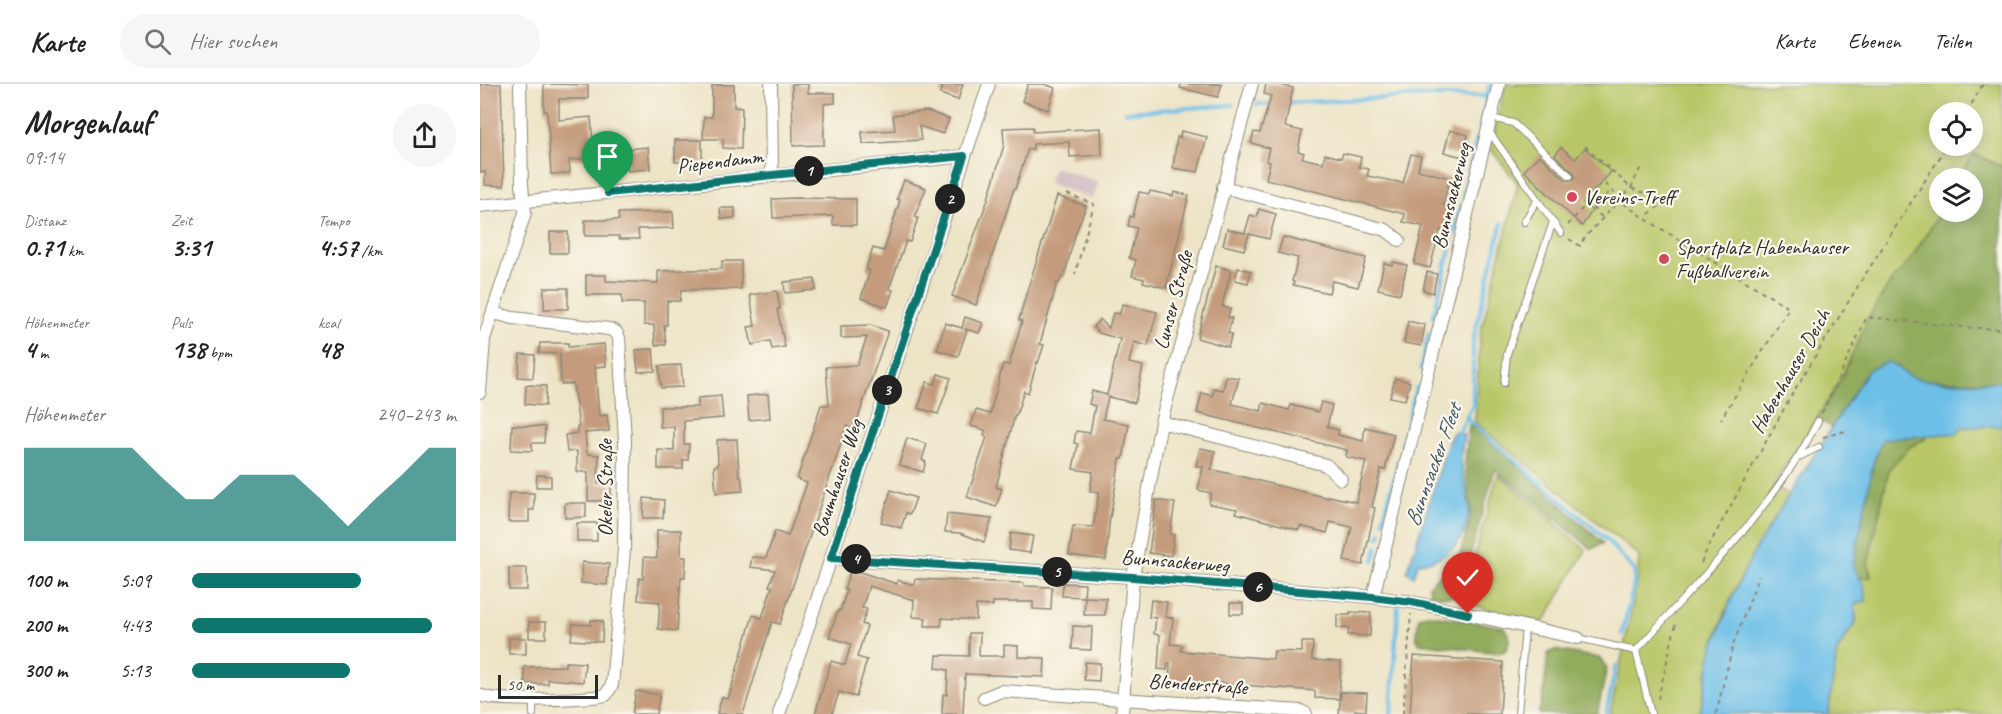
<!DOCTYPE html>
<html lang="de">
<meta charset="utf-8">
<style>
body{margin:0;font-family:Caveat,sans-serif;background:#f6f6f6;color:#222;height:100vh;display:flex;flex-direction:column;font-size:22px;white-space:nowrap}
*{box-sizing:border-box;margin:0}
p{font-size:20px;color:#767676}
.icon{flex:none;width:33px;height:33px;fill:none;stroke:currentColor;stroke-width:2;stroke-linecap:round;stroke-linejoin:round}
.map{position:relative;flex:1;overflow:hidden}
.side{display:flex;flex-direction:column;background:#fff;width:480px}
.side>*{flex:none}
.fabs{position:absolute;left:1449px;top:18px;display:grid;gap:12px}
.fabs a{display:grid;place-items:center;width:54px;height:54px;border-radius:50%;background:#fff;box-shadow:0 3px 15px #0003;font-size:30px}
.scale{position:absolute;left:18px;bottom:15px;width:100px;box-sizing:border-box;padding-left:6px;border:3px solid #2b2b2b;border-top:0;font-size:16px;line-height:21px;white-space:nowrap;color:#2b2b2b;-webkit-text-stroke:4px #fbf7ec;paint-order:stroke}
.pin{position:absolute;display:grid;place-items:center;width:51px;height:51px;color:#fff;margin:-62px -26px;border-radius:50% 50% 50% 0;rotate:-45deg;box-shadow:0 0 6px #0007}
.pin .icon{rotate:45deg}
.km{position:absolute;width:30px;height:30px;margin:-15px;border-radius:50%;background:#222;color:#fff;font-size:16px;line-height:30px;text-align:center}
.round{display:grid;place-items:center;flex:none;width:63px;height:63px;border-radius:32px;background:#f6f6f6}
.summary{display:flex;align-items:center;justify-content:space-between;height:102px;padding:0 24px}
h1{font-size:33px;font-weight:600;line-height:45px}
.figures{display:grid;grid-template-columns:repeat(3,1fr);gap:9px;height:102px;padding:6px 24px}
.figures div{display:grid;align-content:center}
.figures b{font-size:26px;font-weight:600}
.figures small{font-size:16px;font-weight:400}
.figures p{font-size:16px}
.chart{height:168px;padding:12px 24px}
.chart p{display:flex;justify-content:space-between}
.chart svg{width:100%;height:108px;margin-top:6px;fill:#0f766e;opacity:.7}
ul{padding:0 24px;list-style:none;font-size:20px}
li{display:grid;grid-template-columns:96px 72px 1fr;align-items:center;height:45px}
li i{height:15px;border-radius:8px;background:#0f766e}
header{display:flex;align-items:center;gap:36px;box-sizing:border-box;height:84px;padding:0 30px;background:#fff;border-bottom:2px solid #e0e0e0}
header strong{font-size:28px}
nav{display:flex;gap:33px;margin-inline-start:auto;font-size:21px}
.search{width:420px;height:54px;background:#f6f6f6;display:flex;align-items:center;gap:15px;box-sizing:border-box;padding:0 21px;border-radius:33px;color:#767676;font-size:22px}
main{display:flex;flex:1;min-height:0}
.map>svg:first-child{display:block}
</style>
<header>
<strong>Karte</strong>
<div class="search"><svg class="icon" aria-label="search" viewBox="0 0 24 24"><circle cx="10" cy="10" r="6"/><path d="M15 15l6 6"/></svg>Hier suchen</div>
<nav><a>Karte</a><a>Ebenen</a><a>Teilen</a></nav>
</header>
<main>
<section class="side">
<div class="summary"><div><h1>Morgenlauf</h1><p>09:14</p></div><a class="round"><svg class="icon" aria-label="share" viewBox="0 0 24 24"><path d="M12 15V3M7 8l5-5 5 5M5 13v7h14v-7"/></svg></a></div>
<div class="figures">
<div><p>Distanz</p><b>0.71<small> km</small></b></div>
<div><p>Zeit</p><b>3:31</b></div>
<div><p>Tempo</p><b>4:57<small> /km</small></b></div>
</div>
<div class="figures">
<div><p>Höhenmeter</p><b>4<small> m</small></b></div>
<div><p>Puls</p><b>138<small> bpm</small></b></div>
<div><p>kcal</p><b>48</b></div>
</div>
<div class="chart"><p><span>Höhenmeter</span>240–243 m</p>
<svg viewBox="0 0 160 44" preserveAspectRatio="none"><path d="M0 44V6L10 6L20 6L30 6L40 6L50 17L60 27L70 27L80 17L90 17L100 17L110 27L120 38L130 27L140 17L150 6L160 6V44z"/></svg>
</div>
<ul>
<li><b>100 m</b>5:09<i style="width:64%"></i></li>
<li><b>200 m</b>4:43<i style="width:91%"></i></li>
<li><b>300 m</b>5:13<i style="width:60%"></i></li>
</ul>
</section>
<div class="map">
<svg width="1522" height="630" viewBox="0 0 1522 630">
<rect width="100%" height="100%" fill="#fbf7ec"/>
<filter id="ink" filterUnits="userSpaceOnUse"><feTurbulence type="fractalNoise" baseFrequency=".0167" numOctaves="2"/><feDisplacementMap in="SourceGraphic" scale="12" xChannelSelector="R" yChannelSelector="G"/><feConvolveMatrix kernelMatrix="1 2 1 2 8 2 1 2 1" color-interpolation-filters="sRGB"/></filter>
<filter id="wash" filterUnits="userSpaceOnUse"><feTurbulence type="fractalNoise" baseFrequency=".008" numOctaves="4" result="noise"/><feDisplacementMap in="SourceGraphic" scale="24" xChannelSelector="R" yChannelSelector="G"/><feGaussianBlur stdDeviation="1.35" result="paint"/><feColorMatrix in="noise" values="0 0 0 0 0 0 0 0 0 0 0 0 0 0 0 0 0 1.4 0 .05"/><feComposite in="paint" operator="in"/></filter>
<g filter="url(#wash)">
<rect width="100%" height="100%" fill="#ede4c6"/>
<polygon fill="#d2bec4" points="574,83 619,98 613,115 568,99"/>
<g fill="#b9c769" stroke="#72794a" stroke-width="1.5" fill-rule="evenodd">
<path d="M1026,0h496v83l-27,-13 -17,24h-18v34l-10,17 -19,30 -20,23 -21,33 -30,66 -31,50 -36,53 16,11c-30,48 -62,100 -77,156 -5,20 -8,42 -12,63h-90l27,-130 2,-28 -164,-134 5,-88 38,-150 -28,-36zM1460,28h32v34h-32z"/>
<polygon points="1522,342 1522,630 1348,630 1357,567 1376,537 1375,520 1384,502 1380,494 1391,492 1388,479 1409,385 1429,363 1445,355 1445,351 1478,349 1483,343"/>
<polygon points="1018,390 1106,466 1065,536 1059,539 981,518"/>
</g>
<g fill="#92ac5d" stroke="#5e6c44" stroke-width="1.5">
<polygon points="1495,70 1522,83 1522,298 1444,296 1427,292 1417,281 1388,286 1352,343 1337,335 1360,297 1390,231 1411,198 1431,175 1460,128 1492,128 1492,94 1478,94"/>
<polygon points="989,341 998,346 1123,459 1112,465 1015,385 979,510 968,513 950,510 949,501 980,470 990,436 991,422 985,379"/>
<polygon points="1445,351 1445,355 1429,363 1409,385 1388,479 1391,493 1380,494 1373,483 1394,376 1403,354"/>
<polygon points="946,530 1024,543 1030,554 1026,566 1020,569 939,559 936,553 939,533"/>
<polygon points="1075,566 1119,574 1127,584 1117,630 1058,630 1063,614 1068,569"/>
</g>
<g fill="#6dbfe8" stroke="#4c758a" stroke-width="1.5">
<path d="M1407,278c13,3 13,11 22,14 20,8 70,6 93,6v44l-39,1 -5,6 -75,6 -9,21 -21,106 11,20 2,15 -11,3 1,17 -19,30 -9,63h-128l12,-64 20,-53 25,-51 111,-176z"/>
<path d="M974,348l10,3c-1,8 -3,16 -3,24 1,15 7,31 8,47 0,32 -19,54 -51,57l-4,13 -7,-4 42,-132z"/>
</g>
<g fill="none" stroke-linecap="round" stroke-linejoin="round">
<g stroke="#6dbfe8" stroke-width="4">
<polyline points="805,19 945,12 1007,12"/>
<polyline points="777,20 792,20"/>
<polyline points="646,28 753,21"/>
<polyline points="1000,44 1010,0"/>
<polyline points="983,112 997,53"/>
<polyline points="974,150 981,122"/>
<polyline points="953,233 972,158"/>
<polyline points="941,285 949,249"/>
<polyline points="986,334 1126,455 1154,486 1154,500 1142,550"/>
<polyline points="977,353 993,320 993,256 1022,139"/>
<polyline points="922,361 936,303"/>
<polyline points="903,437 919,375"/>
<polyline points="899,454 901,448"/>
<polyline points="894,477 897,463"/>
<polyline points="911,630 918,523"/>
<polyline points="1126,630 1136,582"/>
</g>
</g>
<g id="blocks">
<g fill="#c49c7d">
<polygon points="0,0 21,0 24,102 5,101 5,88 0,88"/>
<polygon points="64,0 108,1 108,15 79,15 79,36 111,33 114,74 89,76 90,89 71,90 67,27 64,27"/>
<polygon points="312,0 328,0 328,9 355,9 355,19 344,20 344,61 313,62"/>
<polygon points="464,0 483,0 478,16 460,10"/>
<polygon points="548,0 564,0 575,4 568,26 542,17"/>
<polygon points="701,0 742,0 738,13 700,4"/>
<polygon points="786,0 797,0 813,4 805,43 822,47 818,67 824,69 822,74 843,79 845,70 861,74 863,69 881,73 879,83 889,85 887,92 923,99 931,70 941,72 938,86 970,94 963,121 974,124 968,148 960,146 950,184 934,180 943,142 923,138 925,130 786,95 790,78 786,77 789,64 771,59 774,48 780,49 791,12 784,10"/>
<polygon points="232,1 254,1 254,23 262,24 261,65 243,64 243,55 223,55 224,33 232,33"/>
<polygon points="447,27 469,35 463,50 439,42 441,56 383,60 382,48 415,46 413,31"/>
<polygon points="553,43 553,48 621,44 622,71 590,73 589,58 553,60 553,65 548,65 535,105 534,105 496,221 472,212 508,115 524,61 523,44"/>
<polygon points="970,46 988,51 983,73 964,68"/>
<polygon points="701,47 727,53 718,88 693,84 697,53 700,54"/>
<rect x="195" y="56" width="27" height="22"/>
<polygon points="168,63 170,85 148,87 146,65"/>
<polygon points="1081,63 1095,75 1105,64 1131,88 1103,119 1112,127 1102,142 1044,87 1059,71 1086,96 1093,96 1095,93 1094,89 1075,71"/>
<polygon points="424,96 446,104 435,133 438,134 430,158 426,157 409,205 413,206 407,223 381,214 390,187 386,185 393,164 404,167 420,116 417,115"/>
<polygon points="670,107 693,112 694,108 709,111 686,204 663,198 664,195 652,192 656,176 649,174 657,144 648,142 650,132 653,133 659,108 669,110"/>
<polygon points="577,112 606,122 595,151 584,193 582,193 579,199 577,199 560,260 564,261 558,279 557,278 548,309 544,307 536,332 535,331 516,403 522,405 516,423 487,413 507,353 504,352 505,346 491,342 496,326 510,330 523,280 529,281 542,237 539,236 547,207"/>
<polygon points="316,114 376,115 376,141 353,141 353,132 293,134 292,115"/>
<polygon points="240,124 255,124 255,134 241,135"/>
<polygon points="779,125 796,130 789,155 769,150 764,166 743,161 747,145 765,149 770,131 777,133"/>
<polygon points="193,128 194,144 158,145 159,155 139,155 139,152 105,152 105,136 139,136 138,129"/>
<rect x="70" y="148" width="18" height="21"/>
<polygon points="803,153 886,174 878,203 852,197 849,209 813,201 814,198 812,197 818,174 798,169"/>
<polygon points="242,177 261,177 261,205 201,206 200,217 187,217 187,241 184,241 186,261 175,261 174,241 164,241 164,219 142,219 142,211 106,211 106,191 126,191 126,197 178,199 178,187 242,185"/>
<polygon points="913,178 927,181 920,210 898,205 904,179 912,181"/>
<polygon points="736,182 751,186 742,222 750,225 748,233 752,234 748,249 752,250 748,263 717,254"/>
<polygon points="758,184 771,187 768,199 755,196"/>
<polygon points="947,188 957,190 953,209 943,206"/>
<polygon points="335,195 336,206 305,209 304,198"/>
<rect x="64" y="204" width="24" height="21"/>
<polygon points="297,207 300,225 297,225 305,263 292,265 290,257 272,261 268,243 275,242 270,211"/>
<polygon points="642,220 677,228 668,262 654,258 649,279 663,282 655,319 628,313 623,335 649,340 643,375 640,375 629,441 626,476 589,471 593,442 613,443 619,408 610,407 613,388 593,385 598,360 594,359 596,347 610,349 615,322 609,320 612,307 627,311 640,255 619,249 613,243 620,235 629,244 633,229 640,230"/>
<polygon points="485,233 503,239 499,249 485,245 487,246 478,272 457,266 465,239 482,244"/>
<polygon points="928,237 945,241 941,262 924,259"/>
<polygon points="390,241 408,247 374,345 367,342 300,540 292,538 263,630 237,630 242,613 248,615 273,531 282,534 292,503 289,502 295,486 270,483 272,473 286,474 295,447 308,452 327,399 317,395 341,321 349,321 346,283 377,281 387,253 361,254 361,242"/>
<polygon points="60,259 88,259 88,263 124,260 126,282 115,283 119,332 127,331 129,347 105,349 107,370 119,371 118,400 131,400 131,417 108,417 108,388 97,388 97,367 87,368 85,351 97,349 97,343 99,343 93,300 81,300 80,270 59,269"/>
<polygon points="173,265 175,287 158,288 156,266"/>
<polygon points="40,270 55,271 53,294 38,293"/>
<polygon points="201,281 203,303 181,304 179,282"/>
<polygon points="458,290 471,294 458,330 438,324 447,298 455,300"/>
<polygon points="746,292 759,294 752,320 781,327 783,319 809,326 811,321 838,328 841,318 852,321 847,343 859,346 858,351 883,357 885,343 914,350 905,386 901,385 892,423 895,424 883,481 864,477 872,443 850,438 847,449 820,442 819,446 756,429 757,425 729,420 731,409 718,406 723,383 716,382 720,364 735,367 732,385 730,385 849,414 849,412 876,418 886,377 866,373 867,366 717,329 722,309 733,312 734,304 743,306"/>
<polygon points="915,294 930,298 925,316 910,313"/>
<polygon points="46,301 66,302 65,322 45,320"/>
<polygon points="288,310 290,334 269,336 267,312"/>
<polygon points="241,312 243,334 204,337 204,360 209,360 208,376 203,376 203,385 178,385 178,366 194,367 194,343 180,343 180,323 218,323 218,314"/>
<polygon points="32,341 65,343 64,359 52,359 52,367 31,366"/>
<polygon points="427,354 447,360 442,376 446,378 443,388 419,381"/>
<polygon points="257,355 259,392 261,392 263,407 236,409 234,382 238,381 237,356"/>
<polygon points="57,391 71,392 71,403 56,403"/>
<polygon points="411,406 436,414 430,430 426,429 421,444 401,438"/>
<polygon points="29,409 54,409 54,426 49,426 49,438 28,438"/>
<polygon points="164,414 184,416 183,434 163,434"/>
<polygon points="676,416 695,419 690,450 694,451 691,472 669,469"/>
<polygon points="85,419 106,419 106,433 85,434"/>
<polygon points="467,430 512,435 504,458 480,449 465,448"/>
<rect x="97" y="439" width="20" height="18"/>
<polygon points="177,446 201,446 201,473 206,473 205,493 201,493 197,547 178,545 180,518 158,516 159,494 163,495 164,473 177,474"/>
<polygon points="531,449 553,452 550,469 529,466"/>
<polygon points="102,478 129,480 127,501 101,499"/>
<rect x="29" y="484" width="18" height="22"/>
<polygon points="371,485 417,500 418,496 434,501 435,495 544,499 544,502 572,503 571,526 553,525 553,518 513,518 513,522 496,521 496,536 462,534 461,542 445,542 446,534 433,533 434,516 389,502 382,524 387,525 382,540 387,542 377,573 387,576 376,613 359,608 352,630 335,630 351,577 365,581 371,560 349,553 358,526 360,527 367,506 364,505"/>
<polygon points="583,499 605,500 604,513 582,512"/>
<polygon points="605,513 626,514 625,531 604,531"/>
<polygon points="671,516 687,518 685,533 693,534 690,560 702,561 701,567 793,575 794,567 822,568 822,558 833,558 832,576 861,578 859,615 835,614 835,607 738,599 738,601 689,598 690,579 688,579 687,586 678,585 680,551 674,550 676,534 669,533"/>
<rect x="750" y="519" width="13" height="11"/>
<polygon points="870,528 891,529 890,552 868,551 869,544 857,544 857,531 870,531"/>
<polygon points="111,536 123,537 122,558 91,556 93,540 111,541"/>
<rect x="49" y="538" width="17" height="16"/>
<polygon points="593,542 612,543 611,566 592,565"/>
<polygon points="489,549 500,549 499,572 524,572 524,561 538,562 538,573 565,574 564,593 485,590 483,630 462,630 463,610 467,611 468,586 456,584 457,571 489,572"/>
<rect x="29" y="554" width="17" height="16"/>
<polygon points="934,572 1023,578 1020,630 930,630"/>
<polygon points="85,578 105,579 103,598 68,595 68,600 45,600 44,583 85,582"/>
<polygon points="605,578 620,579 619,597 604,596"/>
<polygon points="156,607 180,611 176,630 152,630"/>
<polygon points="861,608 887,609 886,627 875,626 875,630 859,630"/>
</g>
</g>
</g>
<g filter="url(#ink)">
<use href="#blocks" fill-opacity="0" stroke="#8c8878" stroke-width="1.5"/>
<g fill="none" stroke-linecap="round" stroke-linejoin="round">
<defs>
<g id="lane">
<polyline points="1011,34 1033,39 1090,92"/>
<polyline points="1008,46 1081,149"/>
<polyline points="1044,138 1057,116"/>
<polyline points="1024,299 1027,270 1073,138"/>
<polyline points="1317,374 1339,363"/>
<polyline points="1098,554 1156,567"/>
<path d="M1156,567c63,-72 139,-144 182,-230"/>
<polyline points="1156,567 1171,630"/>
<polyline points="53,615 53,630"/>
<polyline points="1038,630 1045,543"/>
</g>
<g id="street">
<polyline points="291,0 292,91"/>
<polyline points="743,103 906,146 919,156"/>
<polyline points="0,122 485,72"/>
<polyline points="0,308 4,255 45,129 42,101 40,0"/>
<polyline points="681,338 846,381 861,395"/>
<polyline points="351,474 653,493 893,513 932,518 1098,554"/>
<polyline points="893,513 1019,0"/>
<path d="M0,611c13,8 108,4 126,0l6,-10 12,-135 1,-110 -6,-102 -3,-6 -7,-3 -96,-11 -19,-5"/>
<polyline points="504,614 521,607 821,627 826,630"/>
<polyline points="299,630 509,0"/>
<polyline points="642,630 653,493 681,338 772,0"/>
</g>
</defs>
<use href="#lane" stroke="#8c8878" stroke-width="8"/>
<use href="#street" stroke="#8c8878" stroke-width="14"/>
<g stroke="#8c8878" stroke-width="2" stroke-dasharray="4.5 4.5" stroke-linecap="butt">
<polyline points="1487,28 1503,0"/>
<polyline points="1105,62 1151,104 1186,117 1165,133"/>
<polyline points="1125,100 1146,121 1164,134 1309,224 1241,335"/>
<polyline points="587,110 614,120 595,190"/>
<polyline points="1113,125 1131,106"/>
<polyline points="1088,141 1107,119 1123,134"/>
<polyline points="1089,155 1100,162 1105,153 1151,104 1161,83"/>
<polyline points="1342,329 1387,233 1493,244 1522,245"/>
<polyline points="1343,353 1366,347"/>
<polyline points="1221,479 1228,463 1311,312 1378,202 1467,62"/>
<polyline points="1178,615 1196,539"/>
<polyline points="923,630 931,530"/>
<polyline points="1236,630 1253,561 1279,492"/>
</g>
<use href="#lane" stroke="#fff" stroke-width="6"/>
<use href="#street" stroke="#fff" stroke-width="12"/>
</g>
</g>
<g fill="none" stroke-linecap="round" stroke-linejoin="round" filter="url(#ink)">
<defs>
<polyline id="route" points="128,109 292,91 484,72 351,474 653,493 892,513 932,518 988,530"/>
</defs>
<use href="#route" stroke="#fff" stroke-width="12"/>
<use href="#route" stroke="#0f766e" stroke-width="8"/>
</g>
<g fill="#d1495b" stroke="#fbf7ec" stroke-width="2">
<circle cx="1092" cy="113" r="6"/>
<circle cx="1184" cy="175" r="6"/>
</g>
<g text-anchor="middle" stroke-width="4.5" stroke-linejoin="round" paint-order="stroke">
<g font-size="21" fill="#2b2b2b" stroke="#fbf7ec">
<text transform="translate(240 77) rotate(-7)" y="7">Piependamm</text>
<text transform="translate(971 112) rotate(-76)" y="7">Bunnsackerweg</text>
<text transform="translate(693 216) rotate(-75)" y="7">Lunser Straße</text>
<text transform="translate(1310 287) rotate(-60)" y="7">Habenhauser Deich</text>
<text transform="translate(357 394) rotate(-72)" y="7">Baumhauser Weg</text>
<text transform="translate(125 404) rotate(-90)" y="7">Okeler Straße</text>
<text transform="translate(695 477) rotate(5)" y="7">Bunnsackerweg</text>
<text transform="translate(718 600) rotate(4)" y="7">Blenderstraße</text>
</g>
<g font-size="21" fill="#2b2b2b" stroke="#fbf7ec" text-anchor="start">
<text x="1104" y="120">Vereins-Treff</text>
<text x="1196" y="170">Sportplatz Habenhauser<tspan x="1196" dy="24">Fußballverein</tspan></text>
</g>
<g font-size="22" font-style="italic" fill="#3f5764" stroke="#fbf7ec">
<text transform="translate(952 381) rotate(-70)" y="8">Bunnsacker Fleet</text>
</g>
</g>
</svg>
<div class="fabs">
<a><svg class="icon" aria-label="locate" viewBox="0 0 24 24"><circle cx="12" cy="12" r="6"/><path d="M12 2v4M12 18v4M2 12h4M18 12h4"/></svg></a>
<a><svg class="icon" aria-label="layers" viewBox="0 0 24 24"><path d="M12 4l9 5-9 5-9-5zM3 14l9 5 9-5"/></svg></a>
</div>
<div class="scale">50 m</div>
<div class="pin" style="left:128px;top:109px;background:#1e9e55"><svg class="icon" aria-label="arrive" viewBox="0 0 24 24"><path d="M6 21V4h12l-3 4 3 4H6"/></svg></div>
<div class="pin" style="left:988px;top:530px;background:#d93025"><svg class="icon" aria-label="check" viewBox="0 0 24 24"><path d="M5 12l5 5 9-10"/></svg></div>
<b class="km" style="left:329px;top:87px">1</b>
<b class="km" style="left:470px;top:115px">2</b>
<b class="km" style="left:407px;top:306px">3</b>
<b class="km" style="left:376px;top:475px">4</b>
<b class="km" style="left:577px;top:488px">5</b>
<b class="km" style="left:778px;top:503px">6</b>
</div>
</main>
